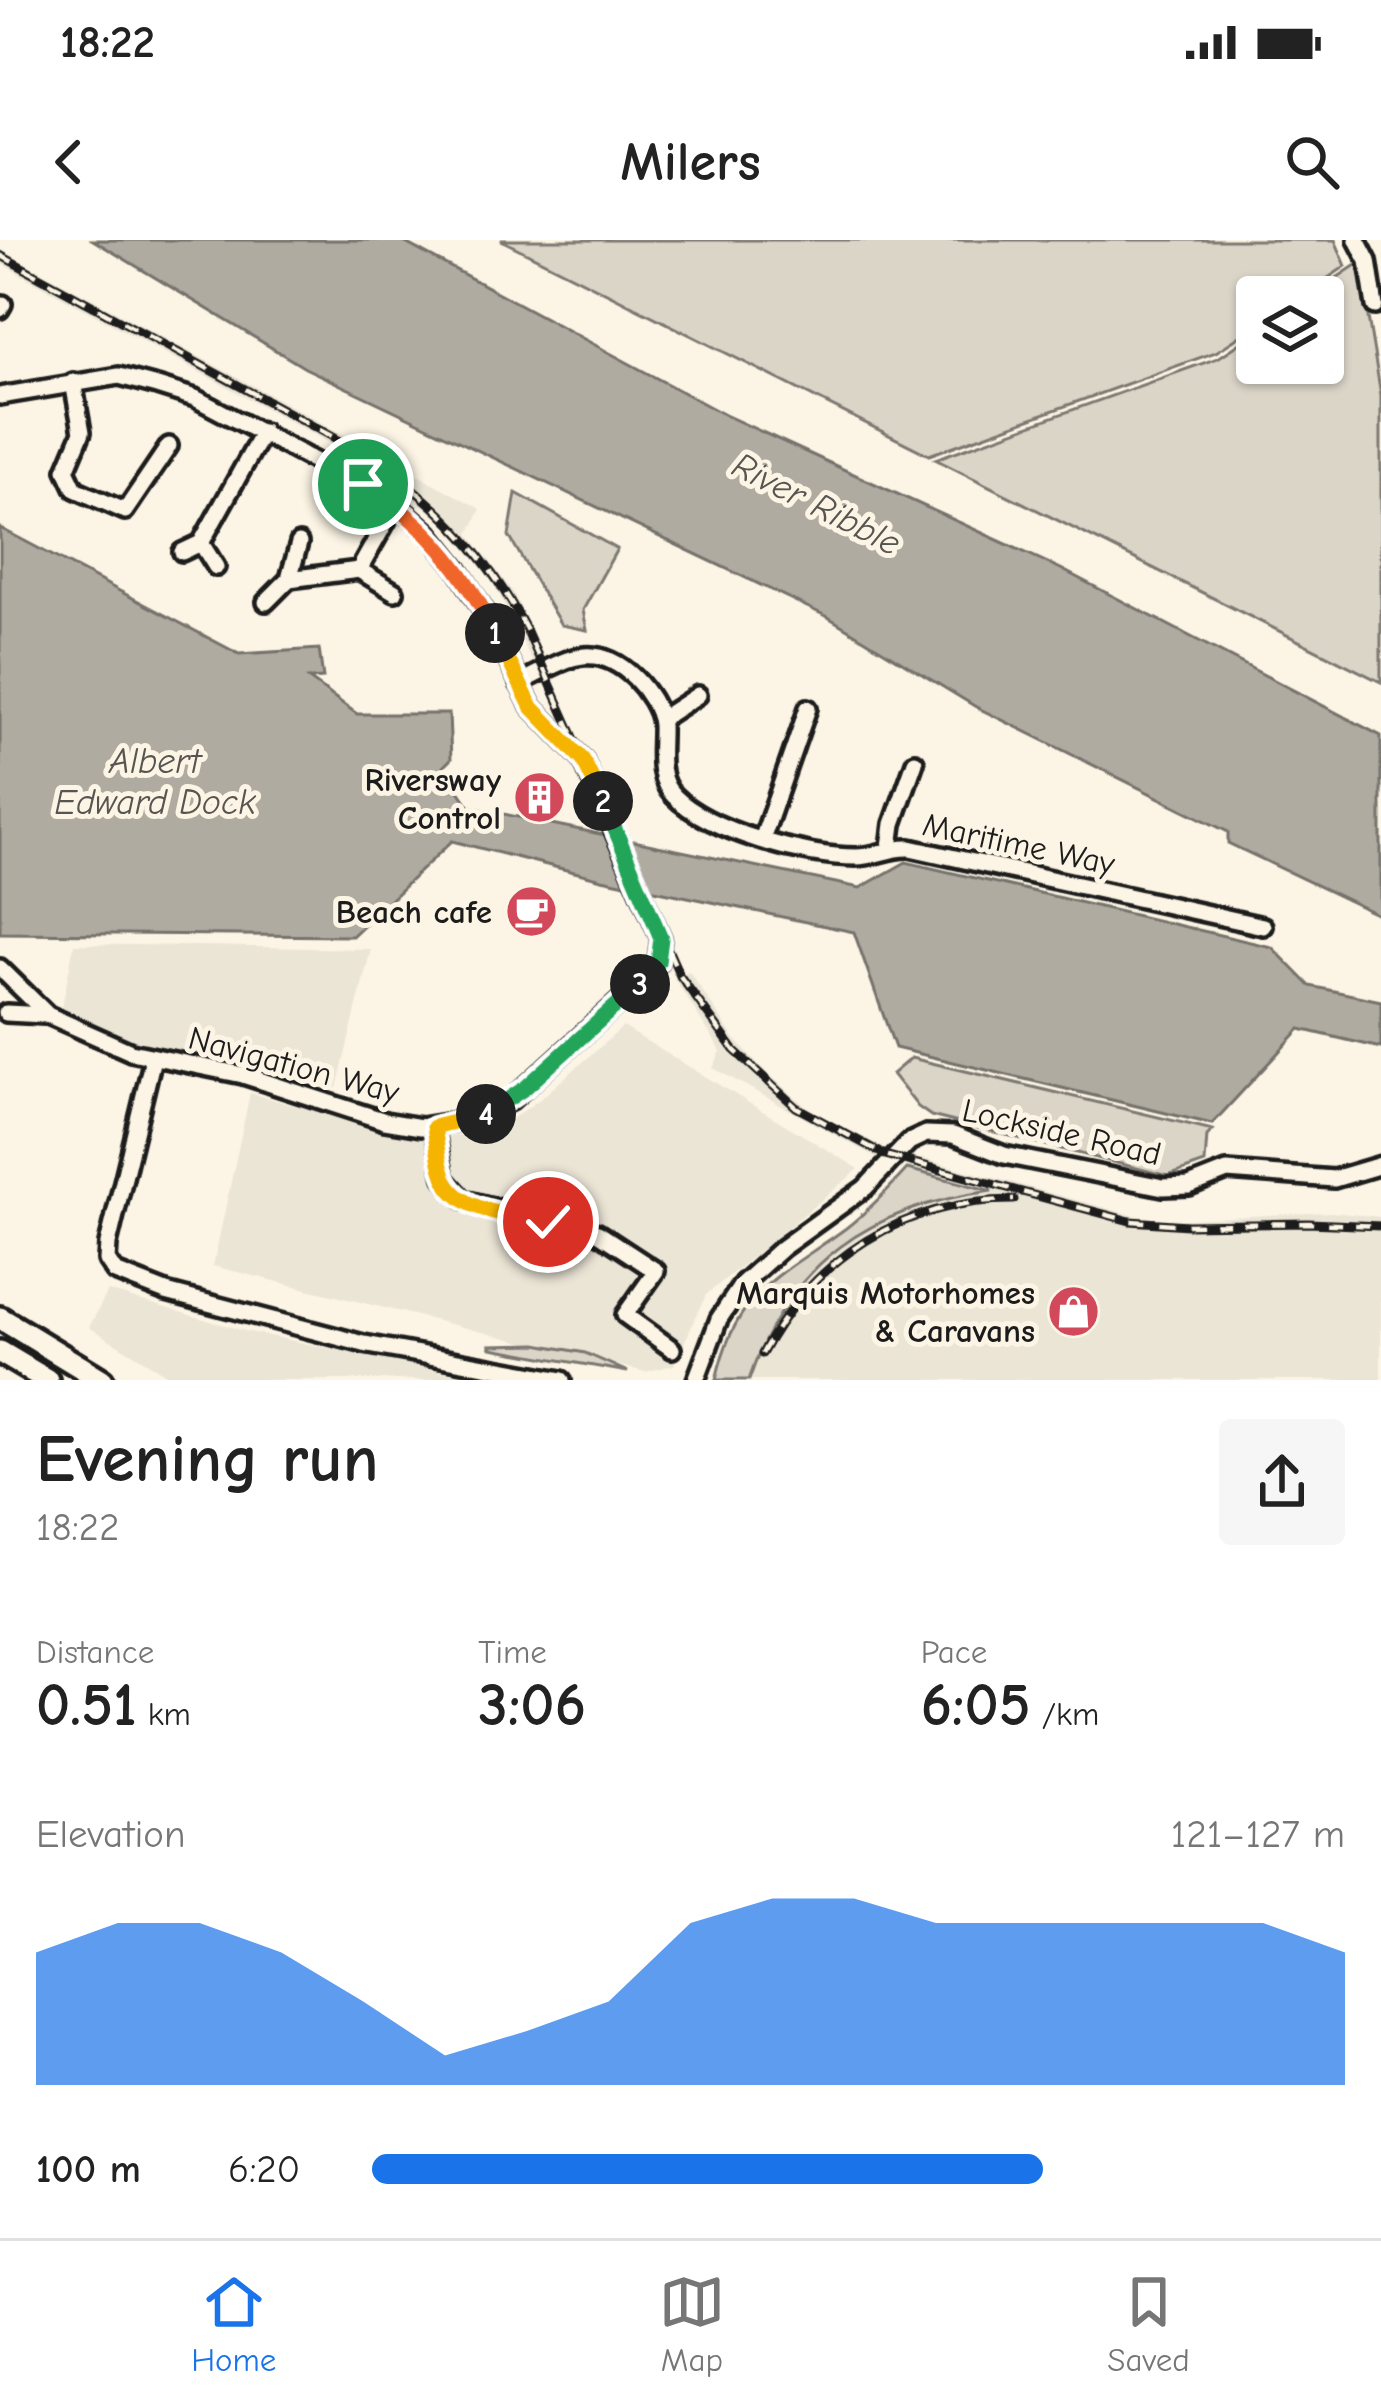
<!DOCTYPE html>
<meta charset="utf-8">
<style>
body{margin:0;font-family:"Comic Neue",sans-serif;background:#f6f6f6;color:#222;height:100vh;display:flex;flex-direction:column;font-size:45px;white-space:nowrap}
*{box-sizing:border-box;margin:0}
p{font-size:39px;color:#767676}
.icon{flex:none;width:66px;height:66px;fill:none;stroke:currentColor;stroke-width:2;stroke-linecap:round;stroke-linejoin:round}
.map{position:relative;height:1140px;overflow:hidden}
.sheet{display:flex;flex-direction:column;background:#fff;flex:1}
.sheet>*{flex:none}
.buttons{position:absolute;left:1236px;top:36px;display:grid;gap:24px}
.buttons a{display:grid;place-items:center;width:108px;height:108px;border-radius:12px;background:#fff;box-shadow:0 3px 9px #0004;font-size:60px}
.pin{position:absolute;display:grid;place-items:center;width:102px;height:102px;color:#fff;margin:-51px;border:6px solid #fff;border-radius:50%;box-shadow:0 3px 12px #0007}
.km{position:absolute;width:60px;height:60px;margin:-30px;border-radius:50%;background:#222;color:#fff;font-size:33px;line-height:60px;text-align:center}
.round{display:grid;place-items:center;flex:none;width:126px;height:126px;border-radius:12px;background:#f6f6f6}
.overview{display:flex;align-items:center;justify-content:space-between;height:204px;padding:0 36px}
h1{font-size:66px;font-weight:600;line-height:90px}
.stats{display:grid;grid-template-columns:repeat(3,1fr);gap:18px;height:204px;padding:12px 36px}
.stats div{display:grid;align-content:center}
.stats b{font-size:60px;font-weight:600}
.stats small{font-size:33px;font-weight:400}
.stats p{font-size:33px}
.chart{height:336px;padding:24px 36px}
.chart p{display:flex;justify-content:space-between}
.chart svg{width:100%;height:216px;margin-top:12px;fill:#1a73e8;opacity:.7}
ul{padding:0 36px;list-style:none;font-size:39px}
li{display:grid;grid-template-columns:192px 144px 1fr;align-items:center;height:90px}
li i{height:30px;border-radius:15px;background:#1a73e8}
.status{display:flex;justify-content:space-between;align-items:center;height:84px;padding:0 60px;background:#fff;direction:ltr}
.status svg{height:33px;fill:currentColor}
header{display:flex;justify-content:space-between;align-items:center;height:156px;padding:0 36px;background:#fff;font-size:54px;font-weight:600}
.menu{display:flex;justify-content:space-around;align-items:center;height:168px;border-top:3px solid #e0e0e0;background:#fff;font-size:33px;color:#767676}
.menu a{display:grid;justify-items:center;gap:6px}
.menu .selected{color:#1a73e8}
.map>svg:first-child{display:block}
</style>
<div class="status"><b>18:22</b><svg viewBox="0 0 49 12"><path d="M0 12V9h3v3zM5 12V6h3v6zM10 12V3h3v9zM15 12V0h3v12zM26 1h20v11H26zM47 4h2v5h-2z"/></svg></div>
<header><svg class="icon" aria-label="back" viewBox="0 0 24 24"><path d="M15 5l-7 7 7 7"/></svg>Milers<svg class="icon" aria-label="search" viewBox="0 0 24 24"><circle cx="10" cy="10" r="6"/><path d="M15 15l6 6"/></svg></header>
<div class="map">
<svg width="1381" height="1140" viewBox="0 0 1381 1140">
<rect width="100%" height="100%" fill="#fcf5e5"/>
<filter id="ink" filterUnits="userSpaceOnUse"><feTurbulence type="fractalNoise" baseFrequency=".00833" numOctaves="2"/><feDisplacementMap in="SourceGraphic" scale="24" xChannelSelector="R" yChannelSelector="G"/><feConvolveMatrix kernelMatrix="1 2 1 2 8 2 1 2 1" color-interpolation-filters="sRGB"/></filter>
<g filter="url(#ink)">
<g fill="#ebe5d6">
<polygon points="0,9 481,269 469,294 512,351 543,415 532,421 495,346 475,319 448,287 401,247 362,221 0,23"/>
<polygon points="74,704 371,709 337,848 151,807 61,772"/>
<polygon points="689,731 734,798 763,829 810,870 883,907 877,918 713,828 721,811 674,738"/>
<polygon points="623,787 859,929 706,1055 674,1125 645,1132 213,1026 250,853 391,892 487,896 539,860"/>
<polygon points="924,919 1132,975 1167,980 1330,972 1381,977 1381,1140 749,1140 779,1071 803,1040 833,1012 897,973 989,951 907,929 915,920"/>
<polygon points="108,1051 245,1091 485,1140 176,1140 89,1087"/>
</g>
<g fill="#dbd5c8" stroke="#7c7872" stroke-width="3">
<polygon points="501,0 1335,0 1346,26 1300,57 1257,57 1257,85 1216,112 929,215"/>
<polygon points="1359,23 1381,155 1381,442 935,219 1218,118 1257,92 1257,123 1323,123 1323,57 1308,57"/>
<polygon points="516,253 617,309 583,370 587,390 561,385 509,296"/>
<polygon points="911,818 1213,890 1207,896 1205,923 1168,936 931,876 918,867 892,834"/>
<path d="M907,929l85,22c-121,15 -203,71 -243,189h-33c20,-91 62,-102 130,-152 22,-17 42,-38 61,-59z"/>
<polygon points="537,1104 585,1113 628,1132 491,1108 490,1105"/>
</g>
<g fill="#b0aba1" stroke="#75726c" stroke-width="3">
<polygon points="93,0 400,0 725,175 1061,329 1381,496 1381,676 1228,603 1228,592 976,467 828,377 305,128"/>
<polygon points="0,288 239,414 319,409 323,438 309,439 357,474 449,474 451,519 443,527 470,567 860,648 906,622 1272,707 1310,746 1381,761 1381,808 1300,789 1212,884 895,808 854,692 602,639 452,601 352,696 0,693"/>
</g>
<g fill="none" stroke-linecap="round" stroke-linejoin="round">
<defs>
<g id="minor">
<polyline points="1357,0 1368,21 1375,66"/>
<polyline points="0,69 3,64"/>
<polyline points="73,142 82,192 66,230 75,249 125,271 169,206"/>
<polyline points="0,156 119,136 157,146 195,158 396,264 429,293 457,328 484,371 531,466 583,520 661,698 658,722 651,733 510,861 477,878 421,887 385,881 243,835 131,812 48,775 0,728"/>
<polyline points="201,303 216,327"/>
<polyline points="182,312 201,303 263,192"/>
<polyline points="359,330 395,352"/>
<polyline points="289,339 359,330 396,264"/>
<polyline points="266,362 289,339 299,303"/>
<path d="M519,443c45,-22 74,-46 116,-5 11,11 25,31 26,47 1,23 -6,53 13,71 36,36 132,61 182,61 19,0 34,-10 54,-9l353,78"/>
<polyline points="661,479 698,455"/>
<polyline points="762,600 808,468"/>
<polyline points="890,607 893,584 915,522"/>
<polyline points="6,773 45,775"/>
<polyline points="153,818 108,1004 107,1020 115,1032 166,1052 364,1104 562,1140"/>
<polyline points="434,887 444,938 464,960 598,993 656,1031 625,1075 672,1109"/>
<polyline points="696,1140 719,1079 743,1043 782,1008 865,948 909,902 926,894 953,895 1004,915 1163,947 1189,946 1227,931 1334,939 1381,925"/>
</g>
<g id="highway">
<polyline points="0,1078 102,1140"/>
<polyline points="0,1112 47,1140"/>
</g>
</defs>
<use href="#minor" stroke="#1c1c1c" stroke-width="24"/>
<use href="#highway" stroke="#1c1c1c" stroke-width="30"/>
<use href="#minor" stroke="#fcf5e5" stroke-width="15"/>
<use href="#highway" stroke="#fcf5e5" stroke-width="21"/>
<defs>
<g id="rail">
<path d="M0,15l375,205c66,46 114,98 151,169l154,347 54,74 62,57 89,48 245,66 58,4 120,-2 73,3"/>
<path d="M762,1114c52,-97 142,-154 252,-154"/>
</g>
</defs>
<use href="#rail" stroke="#1c1c1c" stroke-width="9"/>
<use href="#rail" stroke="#fcf5e5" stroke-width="4.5" stroke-dasharray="14" stroke-linecap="butt"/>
</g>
</g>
<g fill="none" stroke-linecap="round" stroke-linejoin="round" filter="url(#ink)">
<defs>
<path id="split-1" d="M363,244c60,35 102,86 132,149"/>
<polyline id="split-2" points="495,393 531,466 583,520 603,561"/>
<polyline id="split-3" points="603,561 661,698 658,722 640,744"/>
<polyline id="split-4" points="486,874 525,848 640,744"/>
<path id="split-5" d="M486,874l-52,13c3,16 4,34 10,49 13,38 71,39 104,46"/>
</defs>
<use href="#split-1" stroke="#fff" stroke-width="24"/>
<use href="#split-2" stroke="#fff" stroke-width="24"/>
<use href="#split-3" stroke="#fff" stroke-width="24"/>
<use href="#split-4" stroke="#fff" stroke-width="24"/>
<use href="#split-5" stroke="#fff" stroke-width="24"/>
<use href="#split-1" stroke="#f0652b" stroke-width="15"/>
<use href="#split-2" stroke="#f5b400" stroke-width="15"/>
<use href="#split-3" stroke="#22a559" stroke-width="15"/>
<use href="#split-4" stroke="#22a559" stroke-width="15"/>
<use href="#split-5" stroke="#f5b400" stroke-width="15"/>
</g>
<defs>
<symbol id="building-disc" viewBox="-11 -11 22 22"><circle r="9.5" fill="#d1495b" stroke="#fcf5e5"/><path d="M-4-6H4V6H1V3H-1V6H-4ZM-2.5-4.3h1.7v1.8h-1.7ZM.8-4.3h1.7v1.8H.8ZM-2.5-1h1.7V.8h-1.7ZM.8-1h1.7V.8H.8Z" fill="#fff"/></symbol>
<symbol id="cafe-disc" viewBox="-11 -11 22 22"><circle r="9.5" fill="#d1495b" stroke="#fcf5e5"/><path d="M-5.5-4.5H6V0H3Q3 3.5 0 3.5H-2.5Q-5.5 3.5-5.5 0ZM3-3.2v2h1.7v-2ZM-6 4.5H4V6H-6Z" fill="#fff"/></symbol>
<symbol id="shop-disc" viewBox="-11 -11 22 22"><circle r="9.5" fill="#d1495b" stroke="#fcf5e5"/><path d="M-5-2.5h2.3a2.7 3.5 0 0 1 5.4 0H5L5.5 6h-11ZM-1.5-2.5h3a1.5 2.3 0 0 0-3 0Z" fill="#fff"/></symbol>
</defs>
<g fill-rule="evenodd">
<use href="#building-disc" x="510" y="528" width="59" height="59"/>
<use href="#cafe-disc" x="502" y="642" width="59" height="59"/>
<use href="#shop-disc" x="1044" y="1042" width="59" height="59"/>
</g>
<g text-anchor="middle" stroke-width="10" stroke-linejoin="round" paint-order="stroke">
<g font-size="33" font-weight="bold" fill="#1c1c1c" stroke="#fcf5e5" text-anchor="end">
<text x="501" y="551">Riversway<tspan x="501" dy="38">Control</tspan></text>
<text x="492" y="683">Beach cafe</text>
<text x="1035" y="1064">Marquis Motorhomes<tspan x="1035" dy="38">&amp; Caravans</tspan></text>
</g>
<g font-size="33" fill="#1c1c1c" stroke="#fcf5e5">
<text transform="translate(1019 603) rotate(12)" y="12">Maritime Way</text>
<text transform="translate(294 824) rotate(15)" y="12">Navigation Way</text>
<text transform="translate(1062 891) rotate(13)" y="12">Lockside Road</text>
</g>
<g font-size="36" font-style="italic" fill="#575551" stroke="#fcf5e5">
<text transform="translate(817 263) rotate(27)" y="13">River Ribble</text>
<text x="155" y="533">Albert<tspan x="155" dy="41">Edward Dock</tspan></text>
</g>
</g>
</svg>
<div class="buttons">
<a><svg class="icon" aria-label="layers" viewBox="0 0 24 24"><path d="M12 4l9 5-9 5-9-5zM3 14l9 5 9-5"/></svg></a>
</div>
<div class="pin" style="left:363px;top:244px;background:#1e9e55"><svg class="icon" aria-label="arrive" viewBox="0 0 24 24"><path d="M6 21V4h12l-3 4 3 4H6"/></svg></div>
<div class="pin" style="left:548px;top:982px;background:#d93025"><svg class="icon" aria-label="check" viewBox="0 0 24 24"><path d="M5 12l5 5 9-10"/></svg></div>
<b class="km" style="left:495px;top:393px">1</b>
<b class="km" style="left:603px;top:561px">2</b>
<b class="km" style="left:640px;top:744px">3</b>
<b class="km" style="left:486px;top:874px">4</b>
</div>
<section class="sheet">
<div class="overview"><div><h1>Evening run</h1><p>18:22</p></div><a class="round"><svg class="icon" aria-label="share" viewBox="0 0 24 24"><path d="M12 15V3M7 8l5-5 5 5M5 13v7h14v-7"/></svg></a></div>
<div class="stats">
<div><p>Distance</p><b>0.51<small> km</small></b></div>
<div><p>Time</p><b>3:06</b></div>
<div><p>Pace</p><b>6:05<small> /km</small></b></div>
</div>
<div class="chart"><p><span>Elevation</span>121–127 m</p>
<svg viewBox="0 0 160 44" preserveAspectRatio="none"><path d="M0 44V17L10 11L20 11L30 17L40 27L50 38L60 33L70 27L80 11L90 6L100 6L110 11L120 11L130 11L140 11L150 11L160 17V44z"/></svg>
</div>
<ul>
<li><b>100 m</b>6:20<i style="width:69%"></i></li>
</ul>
</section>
<nav class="menu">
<a class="selected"><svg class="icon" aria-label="home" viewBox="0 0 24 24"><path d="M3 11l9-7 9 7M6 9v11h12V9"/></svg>Home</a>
<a><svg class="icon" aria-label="map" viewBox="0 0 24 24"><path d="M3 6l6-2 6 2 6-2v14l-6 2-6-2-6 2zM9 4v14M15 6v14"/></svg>Map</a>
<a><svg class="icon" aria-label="saved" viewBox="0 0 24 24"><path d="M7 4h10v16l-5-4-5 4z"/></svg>Saved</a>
</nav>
